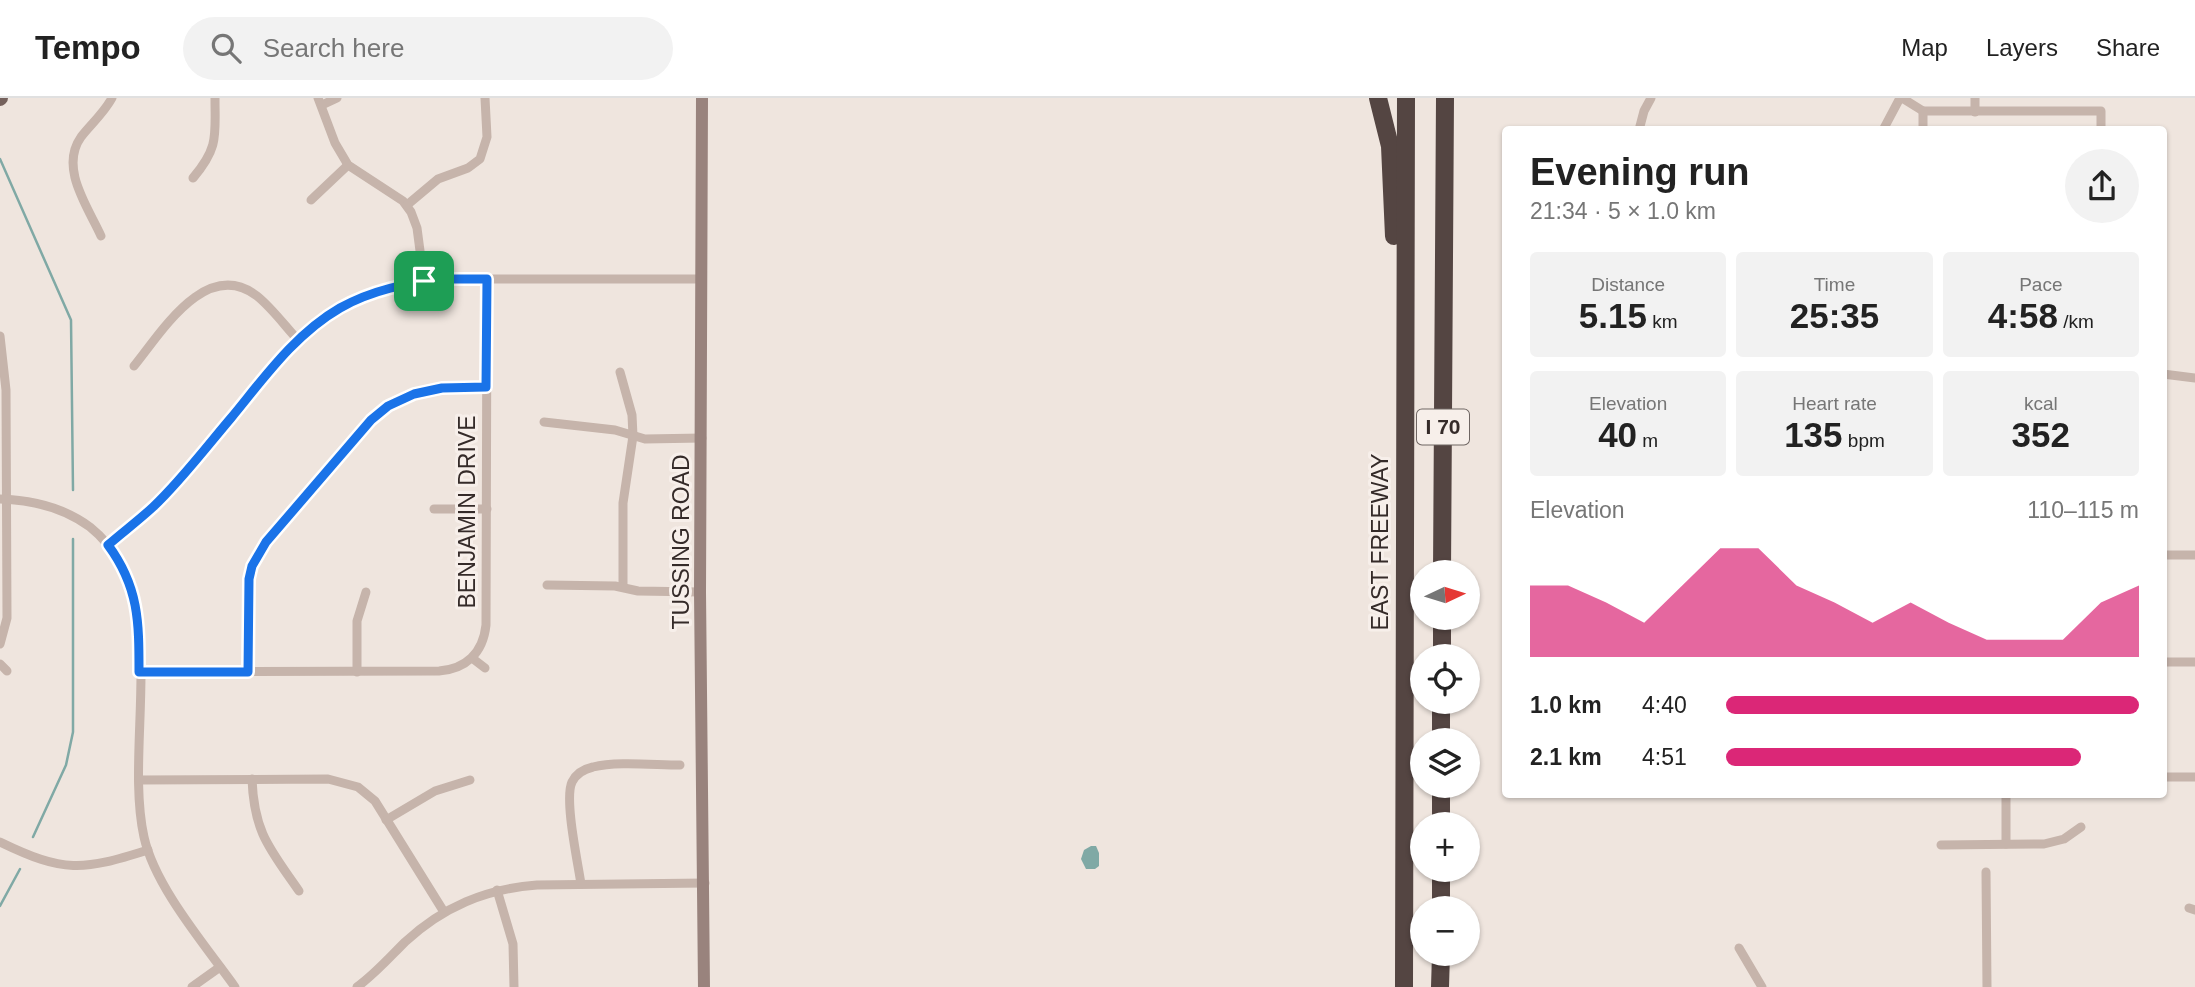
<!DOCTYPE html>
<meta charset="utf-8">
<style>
body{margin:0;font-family:Arial,sans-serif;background:#f2f2f2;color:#222;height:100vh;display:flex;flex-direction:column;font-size:26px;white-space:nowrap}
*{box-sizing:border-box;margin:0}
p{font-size:23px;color:#767676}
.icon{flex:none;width:38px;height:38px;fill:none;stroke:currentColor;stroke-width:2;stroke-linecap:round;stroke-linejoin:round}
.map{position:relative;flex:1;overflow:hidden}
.side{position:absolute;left:1502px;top:28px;width:665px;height:672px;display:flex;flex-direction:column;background:#fff;border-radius:7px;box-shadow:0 2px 5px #0004}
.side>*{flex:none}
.needle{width:46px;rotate:86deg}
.buttons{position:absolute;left:1410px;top:462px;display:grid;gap:14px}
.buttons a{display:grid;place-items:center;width:70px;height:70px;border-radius:50%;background:#fff;box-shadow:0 2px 5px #0004;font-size:35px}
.pin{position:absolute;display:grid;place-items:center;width:60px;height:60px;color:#fff;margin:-30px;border-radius:14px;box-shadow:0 4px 10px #0006}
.round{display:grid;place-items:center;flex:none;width:74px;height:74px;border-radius:37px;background:#f2f2f2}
.headline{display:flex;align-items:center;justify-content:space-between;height:119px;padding:0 28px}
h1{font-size:38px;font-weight:800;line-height:52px}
.figures{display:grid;grid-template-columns:repeat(3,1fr);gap:10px;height:119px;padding:7px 28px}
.figures div{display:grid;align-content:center;border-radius:7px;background:#f2f2f2;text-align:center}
.figures b{font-size:35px;font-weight:800}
.figures small{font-size:19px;font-weight:400}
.figures p{font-size:19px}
.chart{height:196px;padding:14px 28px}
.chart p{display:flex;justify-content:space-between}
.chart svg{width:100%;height:126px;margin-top:7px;fill:#db2777;opacity:.7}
ul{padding:0 28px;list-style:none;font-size:23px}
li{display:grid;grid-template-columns:112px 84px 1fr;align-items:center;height:52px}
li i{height:18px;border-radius:9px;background:#db2777}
header{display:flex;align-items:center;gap:42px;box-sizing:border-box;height:98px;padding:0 35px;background:#fff;border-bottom:2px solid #e0e0e0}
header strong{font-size:33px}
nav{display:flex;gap:38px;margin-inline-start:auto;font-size:24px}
.search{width:490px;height:63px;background:#f2f2f2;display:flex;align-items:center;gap:18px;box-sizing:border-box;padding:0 24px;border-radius:38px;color:#767676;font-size:26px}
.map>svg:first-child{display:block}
</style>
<header>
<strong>Tempo</strong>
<div class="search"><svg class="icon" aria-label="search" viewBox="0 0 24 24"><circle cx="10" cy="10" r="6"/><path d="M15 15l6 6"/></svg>Search here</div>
<nav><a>Map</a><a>Layers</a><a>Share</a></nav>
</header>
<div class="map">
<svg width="2195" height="889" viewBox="0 0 2195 889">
<rect width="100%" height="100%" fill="#efe5de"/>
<polygon fill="#80a9a5" points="1091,748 1096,748 1099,755 1099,768 1095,771 1086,771 1081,761 1084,752"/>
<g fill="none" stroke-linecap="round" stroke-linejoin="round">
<g stroke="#80a9a5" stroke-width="2.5">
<polyline points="0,61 71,222 73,392"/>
<polyline points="33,739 66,667 73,634 73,441"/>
<polyline points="0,808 20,771"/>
</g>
<g stroke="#c6b4ab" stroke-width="9">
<polyline points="318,0 335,45 348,67 403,103 411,114 417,130 424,183"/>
<polyline points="1902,0 1923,13 2101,13 2101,32"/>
<polyline points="322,7 337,0"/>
<polyline points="1975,14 1975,0"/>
<polyline points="1639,32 1644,13 1651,0"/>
<polyline points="1883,32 1900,0"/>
<polyline points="1923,32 1923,13"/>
<path d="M193,80c26,-31 22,-42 22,-80"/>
<polyline points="311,102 348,67"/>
<polyline points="407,107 438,81 468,70 480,61 487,39 485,0"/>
<path d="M101,138c-13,-29 -42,-68 -20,-99 10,-13 23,-24 31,-39"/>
<polyline points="0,238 6,292 7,520 0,546"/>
<path d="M134,268c27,-33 72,-109 123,-70 15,12 28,30 41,44"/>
<polyline points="620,274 632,317 633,338 623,405 623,489"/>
<polyline points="2163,276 2195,280"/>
<polyline points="544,324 615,332 645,341 702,340"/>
<path d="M0,401c33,1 63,8 90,28 85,68 33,215 54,310 11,50 61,108 91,150"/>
<polyline points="434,411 487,411"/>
<polyline points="108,447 155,407 298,242 341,210 365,198 392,189 443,181 702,181"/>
<polyline points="2163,457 2195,457"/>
<polyline points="547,487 615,488 638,493 700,494"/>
<polyline points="472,560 485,570"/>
<polyline points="2163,564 2195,564"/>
<polyline points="0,566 7,573"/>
<path d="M139,574l300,-1c27,-2 44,-18 47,-46l1,-346"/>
<polyline points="248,574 249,481 252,468 266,444 371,322 388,308 414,296 441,290 486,289"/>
<polyline points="357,574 357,523 366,494"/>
<polyline points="2163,679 2195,679"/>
<path d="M252,681c2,54 18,70 47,112"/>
<polyline points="139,682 328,681 358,689 375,703 444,814"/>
<polyline points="2006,696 2006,746"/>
<polyline points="386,722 435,693 470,682"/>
<path d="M0,744c64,31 82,29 148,8"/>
<polyline points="1941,747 2044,746 2064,741 2081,729"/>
<polyline points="1986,774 1987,889"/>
<path d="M581,786c-3,-21 -17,-85 -9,-102 4,-8 12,-13 21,-15 23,-6 62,-2 87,-2"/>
<polyline points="497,792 513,846 514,889"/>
<polyline points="2189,810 2195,812"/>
<polyline points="1739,850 1762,889"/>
<polyline points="192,889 220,869"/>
<path d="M357,889c18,-13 32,-29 48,-45 38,-35 80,-53 132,-57l168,-2"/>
</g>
<polyline stroke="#99837d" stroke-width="12" points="702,0 700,494 704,889"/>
<polyline stroke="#75615c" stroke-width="14" points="0,1 1,0"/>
<g stroke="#544542" stroke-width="18">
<polyline points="1378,0 1390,48 1394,138"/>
<polyline points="1442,474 1445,0"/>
<polyline points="1442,558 1442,520"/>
<polyline points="1441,642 1441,604"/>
<polyline points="1441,726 1441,688"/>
<polyline points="1441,810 1441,772"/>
<polyline points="1404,889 1406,0"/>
<polyline points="1440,889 1441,856"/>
</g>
</g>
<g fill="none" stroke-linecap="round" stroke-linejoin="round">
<defs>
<path id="route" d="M443,181h44l-1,108 -44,1 -28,6 -26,12 -17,14 -105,122 -14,24 -3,13 -1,93h-109c0,-50 0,-85 -31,-127 15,-13 31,-25 45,-38 26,-24 55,-62 78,-89 33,-40 64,-84 109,-110 32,-18 67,-25 103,-29z"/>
</defs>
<use href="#route" stroke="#fff" stroke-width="14"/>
<use href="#route" stroke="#1a73e8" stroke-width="9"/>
</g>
<g text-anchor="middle" stroke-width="6" stroke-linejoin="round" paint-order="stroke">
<rect fill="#f7efea" stroke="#6f6663" stroke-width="2" x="1417" y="311.5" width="52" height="35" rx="5"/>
<g font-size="21" font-weight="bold" fill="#352b29">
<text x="1443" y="336">I 70</text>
</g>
<g font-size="23" fill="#352b29" stroke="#f7efea">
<text transform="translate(467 414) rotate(-90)" y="8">BENJAMIN DRIVE</text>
<text transform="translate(681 444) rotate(-90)" y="8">TUSSING ROAD</text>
<text transform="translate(1380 444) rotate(-90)" y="8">EAST FREEWAY</text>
</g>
</g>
</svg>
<div class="buttons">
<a><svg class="needle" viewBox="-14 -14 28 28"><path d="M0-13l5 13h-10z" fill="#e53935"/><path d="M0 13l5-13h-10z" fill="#767676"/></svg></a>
<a><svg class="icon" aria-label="locate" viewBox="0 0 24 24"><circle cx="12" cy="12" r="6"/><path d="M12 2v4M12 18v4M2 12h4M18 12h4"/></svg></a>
<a><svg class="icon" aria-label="layers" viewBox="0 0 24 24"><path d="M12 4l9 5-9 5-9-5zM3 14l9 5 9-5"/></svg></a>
<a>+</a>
<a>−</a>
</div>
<div class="pin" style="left:424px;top:183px;background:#1e9e55"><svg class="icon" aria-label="arrive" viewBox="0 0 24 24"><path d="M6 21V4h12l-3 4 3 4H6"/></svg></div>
<section class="side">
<div class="headline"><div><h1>Evening run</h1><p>21:34 · 5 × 1.0 km</p></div><a class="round"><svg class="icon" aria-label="share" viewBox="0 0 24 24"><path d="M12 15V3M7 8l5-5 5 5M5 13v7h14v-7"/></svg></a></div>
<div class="figures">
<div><p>Distance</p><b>5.15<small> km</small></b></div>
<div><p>Time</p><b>25:35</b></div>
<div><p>Pace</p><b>4:58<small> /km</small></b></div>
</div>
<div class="figures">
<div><p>Elevation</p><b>40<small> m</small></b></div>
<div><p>Heart rate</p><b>135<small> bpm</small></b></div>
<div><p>kcal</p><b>352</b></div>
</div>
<div class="chart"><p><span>Elevation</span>110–115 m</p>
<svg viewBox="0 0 160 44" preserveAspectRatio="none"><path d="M0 44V19L10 19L20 25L30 32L40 19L50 6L60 6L70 19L80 25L90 32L100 25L110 32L120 38L130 38L140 38L150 25L160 19V44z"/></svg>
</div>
<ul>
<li><b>1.0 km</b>4:40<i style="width:100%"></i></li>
<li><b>2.1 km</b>4:51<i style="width:86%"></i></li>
</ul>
</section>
</div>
